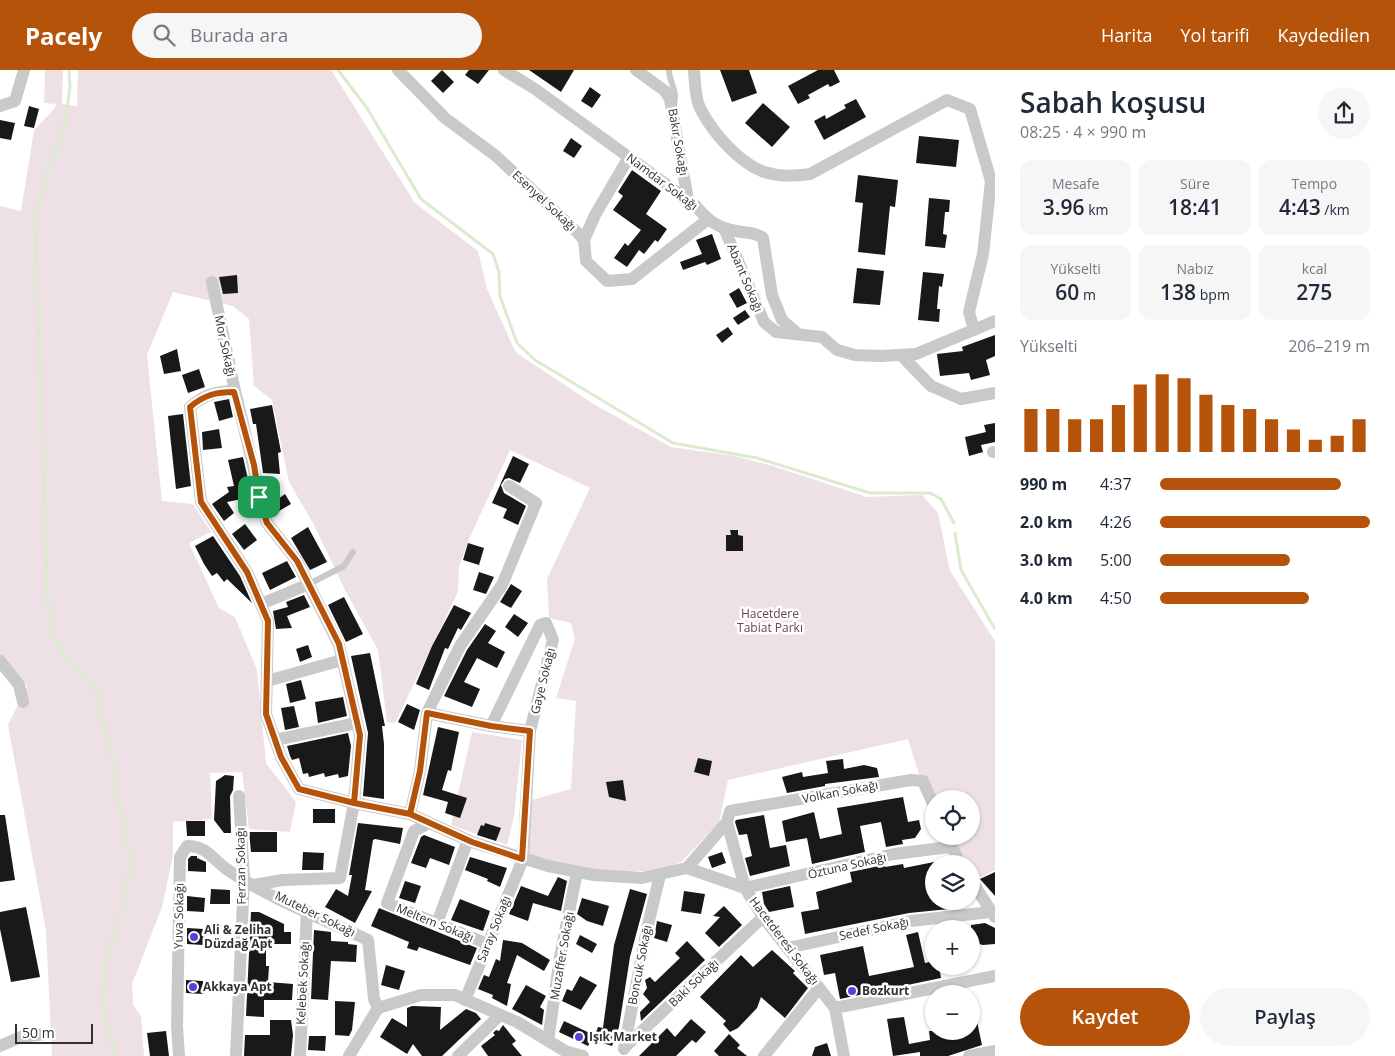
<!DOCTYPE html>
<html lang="tr">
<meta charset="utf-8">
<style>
body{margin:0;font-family:"Open Sans",sans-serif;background:#f6f6f7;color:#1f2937;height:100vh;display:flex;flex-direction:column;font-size:19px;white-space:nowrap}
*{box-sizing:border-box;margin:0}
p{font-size:16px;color:#747a83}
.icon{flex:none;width:28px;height:28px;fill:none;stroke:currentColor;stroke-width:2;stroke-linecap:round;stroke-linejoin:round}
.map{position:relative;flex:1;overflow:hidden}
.side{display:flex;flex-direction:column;background:#fff;width:400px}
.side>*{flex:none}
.fabs{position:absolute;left:925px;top:720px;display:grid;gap:10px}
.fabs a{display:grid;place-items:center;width:55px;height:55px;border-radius:50%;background:#fff;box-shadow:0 1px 4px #0004;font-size:25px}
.scale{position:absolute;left:15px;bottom:12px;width:78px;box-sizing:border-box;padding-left:5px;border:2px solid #323232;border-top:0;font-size:14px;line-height:18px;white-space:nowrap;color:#323232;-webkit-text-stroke:4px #fff;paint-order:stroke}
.pin{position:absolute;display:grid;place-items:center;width:42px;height:42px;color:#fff;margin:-21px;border-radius:10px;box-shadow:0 2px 8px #0006}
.round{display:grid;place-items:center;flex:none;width:52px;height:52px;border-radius:26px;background:#f6f6f7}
.head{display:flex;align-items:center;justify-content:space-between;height:85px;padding:0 25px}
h1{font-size:28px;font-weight:600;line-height:38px}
.figures{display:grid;grid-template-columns:repeat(3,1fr);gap:8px;height:85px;padding:5px 25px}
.figures div{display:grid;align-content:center;border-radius:12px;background:#f6f6f7;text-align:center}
.figures b{font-size:21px;font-weight:600}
.figures small{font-size:14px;font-weight:400}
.figures p{font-size:14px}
.chart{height:140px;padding:10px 25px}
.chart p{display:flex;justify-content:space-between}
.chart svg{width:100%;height:90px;margin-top:5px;stroke:#b45309;stroke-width:6}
.cta{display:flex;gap:10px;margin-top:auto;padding:10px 25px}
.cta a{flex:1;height:58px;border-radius:30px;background:#b45309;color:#fff;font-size:20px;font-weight:600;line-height:58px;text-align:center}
.cta a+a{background:#f6f6f7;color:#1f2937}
ul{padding:0 25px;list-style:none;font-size:16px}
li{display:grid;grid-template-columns:80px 60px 1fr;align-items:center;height:38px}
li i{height:12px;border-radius:6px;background:#b45309}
header{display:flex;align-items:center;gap:30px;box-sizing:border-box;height:70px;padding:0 25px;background:#b45309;color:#fff}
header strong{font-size:24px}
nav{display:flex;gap:28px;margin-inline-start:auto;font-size:18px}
.search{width:350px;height:45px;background:#f6f6f7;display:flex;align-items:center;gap:12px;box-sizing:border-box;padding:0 18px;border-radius:28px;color:#747a83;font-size:19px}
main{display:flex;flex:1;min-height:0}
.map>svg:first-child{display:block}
</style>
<header>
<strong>Pacely</strong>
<div class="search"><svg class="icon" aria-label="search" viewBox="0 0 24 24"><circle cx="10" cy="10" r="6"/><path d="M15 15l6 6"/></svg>Burada ara</div>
<nav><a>Harita</a><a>Yol tarifi</a><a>Kaydedilen</a></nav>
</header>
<main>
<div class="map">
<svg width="995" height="986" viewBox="0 0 995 986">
<rect width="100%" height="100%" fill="#fff"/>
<g fill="#ede1e6">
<polygon points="45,0 63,0 62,34 77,36 78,0 331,0 415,133 478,181 487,219 515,281 524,288 595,335 671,377 735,386 773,396 867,427 922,425 938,443 950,501 995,571 995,800 982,807 976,806 971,794 969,794 954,771 939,772 937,766 971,766 971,729 934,729 934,754 908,669 728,710 719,753 681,792 659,801 593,802 529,787 532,730 571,719 576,631 556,628 575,569 571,553 549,548 547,509 590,418 510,380 469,469 459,497 458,522 395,653 387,652 378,580 346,522 313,453 289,412 272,330 254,316 249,249 233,236 173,222 147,285 162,431 193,434 211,462 189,473 219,538 235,547 257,600 266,693 296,732 290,762 249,759 242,702 210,703 212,749 173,752 173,786 162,837 132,914 133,935 141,946 144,986 52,986 46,861 8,655 27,616 0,584 0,136 21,141 34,60 55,38 56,34 44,33"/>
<polygon points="472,662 522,670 514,747 507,775 451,755"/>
</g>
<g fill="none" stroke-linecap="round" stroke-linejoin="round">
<g stroke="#dcebd0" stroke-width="3">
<polyline points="69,0 70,17 65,53 44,110 37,142 36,183 48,536 55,570 67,591 95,617 112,688 124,763 132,794 127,808 122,837 107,884 103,933 115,986"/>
<polyline points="338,0 367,38 421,129 493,184 499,202 500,226 517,273 535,290 673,373 757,388 870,423 930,423 941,429 954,453"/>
<polyline points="955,463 961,500 995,559"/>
</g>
</g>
<g fill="#191919">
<polygon points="442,0 454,12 443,23 431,11"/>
<polygon points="469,0 489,0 478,14 465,5"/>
<polygon points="529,0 574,0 561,22"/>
<polygon points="720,0 749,0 757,23 732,32"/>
<polygon points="818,0 834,0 840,12 830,17 828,14 808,25 810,28 798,34 788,16"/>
<polygon points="590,17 601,25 592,38 581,31"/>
<polygon points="856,29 866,47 824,70 814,51 825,45 826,49 846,38 844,35"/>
<polygon points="763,33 790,57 772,77 745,53"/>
<polygon points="29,36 39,39 34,58 24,56"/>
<polygon points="0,50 15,53 11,70 0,68"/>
<polygon points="919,66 959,70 956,97 916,93"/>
<polygon points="571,68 582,76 574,88 563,81"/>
<polygon points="632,100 661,121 646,144 667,159 658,172 655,170 644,184 639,180 627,197 614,188 625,173 628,176 641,160 613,140 623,126 618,122"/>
<polygon points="858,105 898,110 895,137 890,136 885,185 858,182 863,133 855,132"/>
<polygon points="929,128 950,130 949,142 945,142 943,164 947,165 945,178 925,176"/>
<polygon points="712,164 721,189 707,195 705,192 683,200 680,192 702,184 696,170"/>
<polygon points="857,198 884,201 880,235 853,233"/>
<polygon points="923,202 944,204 942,217 939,216 937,239 940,239 939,252 918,250"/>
<polygon points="237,205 238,223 223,224 219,207"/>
<polygon points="739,218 747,233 737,238 729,224"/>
<polygon points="745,240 750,247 738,255 733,248"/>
<polygon points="728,257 733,264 722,273 716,265"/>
<polygon points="995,265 995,286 986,290 990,305 971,310 969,303 940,306 937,284 963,281 962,277"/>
<polygon points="177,279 181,301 164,304 160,286"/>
<polygon points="199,299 205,317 188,323 182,305"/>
<polygon points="229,329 233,347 219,351 214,332"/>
<polygon points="272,335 281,382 278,383 280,404 263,403 256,354 253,354 250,339"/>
<polygon points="183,344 191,416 176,419 168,346"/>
<polygon points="995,353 995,372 981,375 983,382 969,386 965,367 986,362 984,355"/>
<polygon points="219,359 222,378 203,380 202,362"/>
<polygon points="513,386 529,394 520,413 509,408 505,409 501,415 504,423 526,436 518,455 503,448 507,439 492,433"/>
<polygon points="243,387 252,427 227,432 234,443 224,451 212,434 229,422 227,417 234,416 228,390"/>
<polygon points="285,424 291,434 274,444 271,434"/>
<polygon points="245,454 257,470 244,480 232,464"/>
<polygon points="308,457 327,492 310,500 291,468"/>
<polygon points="730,460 738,460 738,465 743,466 743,481 726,481 726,465 731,465"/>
<polygon points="213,466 240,506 252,533 227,509 224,512 217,503 212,506 204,494 195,476"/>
<polygon points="468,473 484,478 479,495 463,490"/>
<polygon points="287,491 296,507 270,520 262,503"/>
<polygon points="479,502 494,507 486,524 473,520"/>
<polygon points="511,514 522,521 511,538 500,532"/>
<polygon points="304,525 310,537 287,546 292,558 276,559 273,541 288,537 286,532"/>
<polygon points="344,527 363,564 346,572 328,535"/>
<polygon points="454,535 471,543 461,560 458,558 448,579 445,578 429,620 416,614 432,576"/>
<polygon points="514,544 528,553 518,567 505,557"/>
<polygon points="485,554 496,561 488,573 505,582 497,598 477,588 464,612 480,619 472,637 444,626 467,580"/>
<polygon points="308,575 312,587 300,592 296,579"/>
<polygon points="370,583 385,656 382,656 384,674 384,729 363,726 368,663 351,586"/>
<polygon points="301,610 306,629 290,633 286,614"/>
<polygon points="343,627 347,646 318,653 315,632"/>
<polygon points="407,634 420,640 414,660 398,652"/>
<polygon points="294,636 299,657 285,660 281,638"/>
<polygon points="438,657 459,662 451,701 448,700 442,720 467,728 460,748 445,743 448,732 423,725"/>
<polygon points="348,663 351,676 348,706 339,708 338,704 325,707 324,703 309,707 308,703 303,704 299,688 292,690 290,686 287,676"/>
<polygon points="698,688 712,691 709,706 694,702"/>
<polygon points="843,689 844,699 864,695 877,698 879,707 825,714 825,716 787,723 782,707 802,702 803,707 828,703 826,691"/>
<polygon points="225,705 234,706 233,720 230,726 231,763 224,763 214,750 216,711"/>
<polygon points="623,710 626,731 609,727 606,712"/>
<polygon points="903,727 908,752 919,750 921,759 915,768 902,770 903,774 886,777 881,752 860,756 865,782 812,794 807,768 786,772 782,751 814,742 820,769 842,764 837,738"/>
<rect x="313" y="739" width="22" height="14"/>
<polygon points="0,745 5,745 15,810 0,812"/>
<polygon points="764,745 770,778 786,775 790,796 750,806 745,788 752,786 747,764 739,765 735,752 736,750"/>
<polygon points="186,751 205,751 205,766 187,766"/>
<polygon points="358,753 403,758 400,774 375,769 373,770 365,820 372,821 355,853 325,837 336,819 348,826 352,805 349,805"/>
<polygon points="485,753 501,758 496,771 477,765 481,755 484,756"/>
<polygon points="249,762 277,762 277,782 251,782"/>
<polygon points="424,765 455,777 449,795 430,788 426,798 411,793 421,767"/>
<polygon points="303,782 324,783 323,800 302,800"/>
<polygon points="722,782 726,793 712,798 708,787"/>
<polygon points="191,786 197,786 197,788 206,792 206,802 188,801 188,789"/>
<polygon points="470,787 507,798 500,817 487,811 488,809 465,800"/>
<polygon points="934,792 934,831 947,831 949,839 909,843 805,864 801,842 819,839 816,822 852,812 850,802 884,795 885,797 903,794 904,798"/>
<polygon points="995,802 995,826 980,809"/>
<polygon points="558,807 567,811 561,841 533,833 528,851 509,844 521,816 548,826"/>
<polygon points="405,811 421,816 415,833 399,828"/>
<polygon points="790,816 794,837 769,842 764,834 762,822"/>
<polygon points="211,819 230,820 230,834 210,834"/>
<polygon points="630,819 647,824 630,887 619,957 612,976 593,970 598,957 603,958 614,875"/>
<polygon points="684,821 705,824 701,844 681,841"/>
<polygon points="187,826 205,828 204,842 187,841"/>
<polygon points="582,828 609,836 603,856 587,851 577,844"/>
<polygon points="460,829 490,841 483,861 451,850"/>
<polygon points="724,836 742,855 719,877 705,863 720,847 713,846"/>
<polygon points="26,837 40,907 11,912 0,859 0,842"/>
<polygon points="379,838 477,878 470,895 419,877 417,881 407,878 409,872 371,856"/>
<polygon points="251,842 259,842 284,854 284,862 291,862 291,874 266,874 266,896 269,896 268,912 293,914 292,930 264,930 264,947 246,946"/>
<polygon points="657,851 672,855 667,872 654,868"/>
<polygon points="985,853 995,858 995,874 983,875 979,874 977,867 971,868 971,855"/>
<polygon points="187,858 204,859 203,875 187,874"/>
<polygon points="314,860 331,862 331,871 348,872 348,874 357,875 356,892 331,891 328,930 311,929"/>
<polygon points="918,862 925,893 934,891 934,896 939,896 941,908 840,929 835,903 824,905 820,885 863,876 869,906 914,897 906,865"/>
<polygon points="580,865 597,874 592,883 576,874"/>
<polygon points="503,870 522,873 550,890 544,901 517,885 507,913 511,914 507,936 492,928 493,925 478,919 484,905 489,907 496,889 500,891"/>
<polygon points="687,871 705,890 641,951 640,942 650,932 643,924 647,918 645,910 650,907 655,912 680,888 675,883"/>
<polygon points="772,880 795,901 793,903 808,918 785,948 761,927 757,938 738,958 730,962 723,954 726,951 700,927 741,885 753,897"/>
<polygon points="386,895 405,901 399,920 381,915"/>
<polygon points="580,906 597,915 581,940 562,931 567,919 572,921"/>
<polygon points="186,910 203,911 203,924 186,923"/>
<polygon points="526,915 546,926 540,937 544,940 542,955 512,939"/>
<polygon points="335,931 355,932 352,960 349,966 335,965"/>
<polygon points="412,936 441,937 440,960 466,939 476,943 481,949 442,986 422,986 413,974 407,984 380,967 392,948 407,957 407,938"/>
<polygon points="971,942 975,942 982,975 948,986 920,986 920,982 893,986 887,949 904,947 909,974 930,970 929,961 943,961 944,968 971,963"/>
<polygon points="691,949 706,962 696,973 692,970 676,986 639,986 667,958 675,967"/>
<polygon points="270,950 291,950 293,965 291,986 244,986 245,965 270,965"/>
<polygon points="564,951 594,965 588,976 559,962"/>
<polygon points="503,955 516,971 512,974 522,986 488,986 481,976 495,965 493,963 496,960 499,961"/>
<polygon points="166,961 169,986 150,986 147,963"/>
<polygon points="729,964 740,975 737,978 747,986 719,986 714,981"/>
<polygon points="309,966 326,966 325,981 308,980"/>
<polygon points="827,973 831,986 812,986 815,977"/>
</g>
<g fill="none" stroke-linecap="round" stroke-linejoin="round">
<g stroke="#c9c9c9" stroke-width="6">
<path d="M669,0c0,12 9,21 5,34"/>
<polyline points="309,514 344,496 353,482"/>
</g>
<g stroke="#c9c9c9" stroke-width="12">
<polyline points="398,0 445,48 496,86 578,163 584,170 586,191 607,211 632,209 707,150"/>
<path d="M504,0l31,19 161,117c11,14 22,22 40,25 10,2 19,1 27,7l9,57 10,25 15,13"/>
<polyline points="636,0 665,21 670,29 688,130"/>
<path d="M694,0c1,11 1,28 6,38 12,24 39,55 64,64 16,5 30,4 46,2l137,-74 23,9 21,72 -8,73 -14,58 5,18"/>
<polyline points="0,36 15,31 24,0"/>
<polyline points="724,158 764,252 776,262 822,267 837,280 855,285 881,286 916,284 995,251"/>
<polyline points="584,170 595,145 629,87"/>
<path d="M212,212l23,109 32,132 30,38 42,84 21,90 -6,68 -55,-14 -18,-32 -15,-43 2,-93 -21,-49 -46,-70 -11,-95c14,-12 26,-16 45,-16"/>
<polyline points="901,285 931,316 961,329 995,323"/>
<polyline points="993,382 995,382"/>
<polyline points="261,534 309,514"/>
<polyline points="0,591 19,615 23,632"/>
<polyline points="267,611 342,590"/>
<polyline points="427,643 491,656 530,661"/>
<polyline points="275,670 357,653"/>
<polyline points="410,744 420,701 427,643 460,576 502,515 536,433 509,416"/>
<polyline points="727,752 745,818 763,847 835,938 844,986"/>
<polyline points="429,753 414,761 387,833 488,874"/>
<polyline points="946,766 961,794"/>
<polyline points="687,798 727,752 730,741 911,710 923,711 934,736"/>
<polyline points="971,810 995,847"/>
<polyline points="253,815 283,810 340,808 354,733 410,744 472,772 548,796 594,805 642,808 687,798 745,818 894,784 950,777"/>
<polyline points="437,853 468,770"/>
<polyline points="788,878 911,851 991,842"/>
<polyline points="465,930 523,789 530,661 553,570 546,553 540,555 491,656"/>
<polyline points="835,938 995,906"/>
<polyline points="548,971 560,887 577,802"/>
<polyline points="0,976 21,967 45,964"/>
<polyline points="624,978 763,847"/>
<polyline points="624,979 647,859 660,805"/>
<path d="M179,986l-2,-30 3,-169 7,-11c19,0 24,11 38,22 43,30 96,50 143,72l6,59 4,9 43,-13h34l62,27 48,29 18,5"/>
<polyline points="236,986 244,809 239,726"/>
<polyline points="300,986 307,841"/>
<polyline points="349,986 378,938"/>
<polyline points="458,986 500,945"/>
<polyline points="764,986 819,918"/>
<polyline points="969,986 995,981"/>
</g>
</g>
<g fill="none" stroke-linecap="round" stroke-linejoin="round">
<defs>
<path id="route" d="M259,427l8,26 30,38 42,83 21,91 -6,68 56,11 62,28 50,17 8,-128 -39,-5 -64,-13 -7,58 -10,43 -56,-11 -55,-14 -18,-32 -15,-43 2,-93 -21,-49 -46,-70 -11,-95c14,-12 26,-15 44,-15l20,73 5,32"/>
</defs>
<use href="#route" stroke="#fff" stroke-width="10"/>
<use href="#route" stroke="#b45309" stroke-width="6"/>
</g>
<g fill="#5145d8" stroke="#fff" stroke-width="2">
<circle cx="194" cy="867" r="5"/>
<circle cx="193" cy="917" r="5"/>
<circle cx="852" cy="921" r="5"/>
<circle cx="579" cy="967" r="5"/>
</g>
<g text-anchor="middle" stroke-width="5" stroke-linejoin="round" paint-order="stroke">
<g font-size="12" fill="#323232" stroke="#fff">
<text transform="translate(678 72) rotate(80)" y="4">Bakır Sokağı</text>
<text transform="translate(662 112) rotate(37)" y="4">Namdar Sokağı</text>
<text transform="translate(544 131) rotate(43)" y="4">Esenyel Sokağı</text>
<text transform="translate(745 208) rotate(67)" y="4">Abant Sokağı</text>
<text transform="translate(225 276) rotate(78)" y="4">Mor Sokağı</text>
<text transform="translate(543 611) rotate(-76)" y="4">Gaye Sokağı</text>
<text transform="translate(840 722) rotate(-11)" y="4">Volkan Sokağı</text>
<text transform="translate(241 796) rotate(-91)" y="4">Ferzan Sokağı</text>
<text transform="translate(847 796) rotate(-13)" y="4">Öztuna Sokağı</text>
<text transform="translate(315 844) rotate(26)" y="4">Muteber Sokağı</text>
<text transform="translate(179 846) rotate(-89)" y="4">Yuva Sokağı</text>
<text transform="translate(435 853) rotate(22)" y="4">Meltem Sokağı</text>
<text transform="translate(494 859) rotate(-68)" y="4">Saray Sokağı</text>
<text transform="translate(874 859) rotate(-12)" y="4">Sedef Sokağı</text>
<text transform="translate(784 871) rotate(53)" y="4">Hacetderesi Sokağı</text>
<text transform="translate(562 886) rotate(-80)" y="4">Muzaffer Sokağı</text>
<text transform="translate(640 895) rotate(-79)" y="4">Boncuk Sokağı</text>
<text transform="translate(303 913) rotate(-87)" y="4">Kelebek Sokağı</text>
<text transform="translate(694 913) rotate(-43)" y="4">Baki Sokağı</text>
</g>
<g font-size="12" fill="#6a424f" stroke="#fff">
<text x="770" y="548">Hacetdere<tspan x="770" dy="14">Tabiat Parkı</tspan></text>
</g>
<g font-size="12" font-weight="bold" fill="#323232" stroke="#fff" text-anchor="start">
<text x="204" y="864">Ali &amp; Zeliha<tspan x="204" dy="14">Düzdağ Apt</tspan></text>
<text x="203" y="921">Akkaya Apt</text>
<text x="862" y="925">Bozkurt</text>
<text x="589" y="971">Işık Market</text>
</g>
</g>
</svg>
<div class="fabs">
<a><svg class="icon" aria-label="locate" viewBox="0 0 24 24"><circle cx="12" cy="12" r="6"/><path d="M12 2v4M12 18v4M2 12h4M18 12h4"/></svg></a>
<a><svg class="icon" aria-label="layers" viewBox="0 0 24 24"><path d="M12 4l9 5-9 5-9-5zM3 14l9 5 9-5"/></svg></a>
<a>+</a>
<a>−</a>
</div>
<div class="scale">50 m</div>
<div class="pin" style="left:259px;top:427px;background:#1e9e55"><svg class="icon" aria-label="arrive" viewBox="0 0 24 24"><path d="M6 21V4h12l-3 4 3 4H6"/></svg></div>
</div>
<section class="side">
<div class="head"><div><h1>Sabah koşusu</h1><p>08:25 · 4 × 990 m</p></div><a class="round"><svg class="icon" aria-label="share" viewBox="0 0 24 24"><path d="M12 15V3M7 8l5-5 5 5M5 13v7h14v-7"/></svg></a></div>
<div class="figures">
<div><p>Mesafe</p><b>3.96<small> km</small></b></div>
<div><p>Süre</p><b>18:41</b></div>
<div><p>Tempo</p><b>4:43<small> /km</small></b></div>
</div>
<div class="figures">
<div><p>Yükselti</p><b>60<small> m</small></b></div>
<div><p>Nabız</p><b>138<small> bpm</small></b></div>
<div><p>kcal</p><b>275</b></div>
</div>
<div class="chart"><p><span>Yükselti</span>206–219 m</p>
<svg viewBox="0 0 160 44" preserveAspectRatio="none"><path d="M5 44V23M15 44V23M25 44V28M35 44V28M45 44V21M55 44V11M65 44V6M75 44V8M85 44V16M95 44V21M105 44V23M115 44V28M125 44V33M135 44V38M145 44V36M155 44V28"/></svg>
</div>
<ul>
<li><b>990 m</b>4:37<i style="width:86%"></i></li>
<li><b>2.0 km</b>4:26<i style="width:100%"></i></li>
<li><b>3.0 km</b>5:00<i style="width:62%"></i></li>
<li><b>4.0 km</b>4:50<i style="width:71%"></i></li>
</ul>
<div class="cta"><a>Kaydet</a><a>Paylaş</a></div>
</section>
</main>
